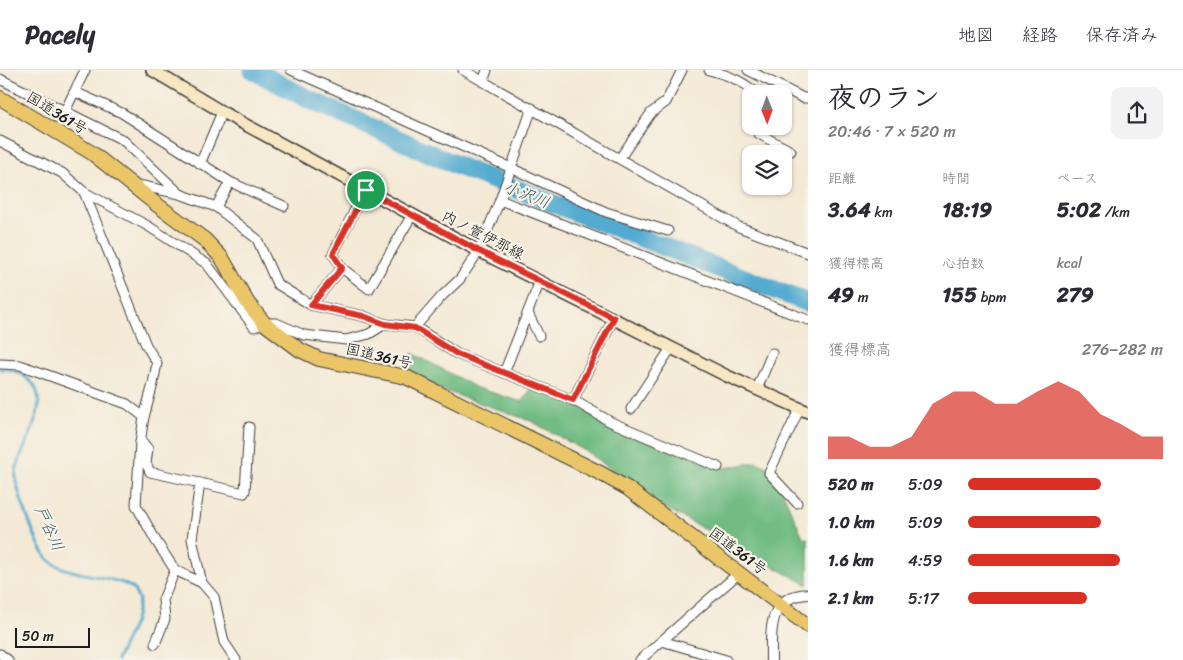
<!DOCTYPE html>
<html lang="ja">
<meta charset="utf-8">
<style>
body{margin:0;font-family:Sriracha,"Klee One",sans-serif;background:#f2f2f3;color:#2b2b33;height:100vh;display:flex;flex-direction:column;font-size:19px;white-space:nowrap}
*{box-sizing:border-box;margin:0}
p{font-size:16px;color:#7c7c81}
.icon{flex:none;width:28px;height:28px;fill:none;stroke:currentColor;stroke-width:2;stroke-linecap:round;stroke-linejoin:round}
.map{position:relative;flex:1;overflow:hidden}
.panel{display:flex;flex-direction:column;background:#fff;width:375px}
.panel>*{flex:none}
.needle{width:32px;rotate:179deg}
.buttons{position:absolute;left:742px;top:15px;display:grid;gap:10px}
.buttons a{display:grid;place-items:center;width:50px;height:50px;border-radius:10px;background:#fff;box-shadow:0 1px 4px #0004;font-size:25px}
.scale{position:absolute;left:15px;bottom:12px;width:75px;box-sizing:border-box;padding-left:5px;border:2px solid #1c1c1c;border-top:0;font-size:14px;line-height:18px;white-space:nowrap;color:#1c1c1c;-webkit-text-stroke:4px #f7f3e8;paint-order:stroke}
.pin{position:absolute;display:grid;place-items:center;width:42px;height:42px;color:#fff;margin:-21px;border:2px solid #fff;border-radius:50%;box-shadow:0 1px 5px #0007}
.round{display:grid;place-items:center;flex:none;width:52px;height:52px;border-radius:10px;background:#f2f2f3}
.headline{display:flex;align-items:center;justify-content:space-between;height:85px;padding:0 20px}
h1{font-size:28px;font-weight:700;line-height:38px}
.figures{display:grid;grid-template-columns:repeat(3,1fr);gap:8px;height:85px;padding:5px 20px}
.figures div{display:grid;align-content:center}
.figures b{font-size:21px;font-weight:700}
.figures small{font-size:14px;font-weight:400}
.figures p{font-size:14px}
.chart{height:140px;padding:10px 20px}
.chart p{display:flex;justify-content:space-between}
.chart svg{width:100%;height:90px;margin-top:5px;fill:#d93025;opacity:.7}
ul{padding:0 20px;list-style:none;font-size:16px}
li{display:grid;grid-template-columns:80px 60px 1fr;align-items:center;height:38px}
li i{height:12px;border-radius:6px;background:#d93025}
header{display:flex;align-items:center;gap:30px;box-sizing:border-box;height:70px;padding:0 25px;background:#fff;border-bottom:1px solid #e1e1e2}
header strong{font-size:24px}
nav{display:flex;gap:28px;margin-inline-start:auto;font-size:18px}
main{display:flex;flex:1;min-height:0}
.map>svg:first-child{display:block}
</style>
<header>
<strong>Pacely</strong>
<nav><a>地図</a><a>経路</a><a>保存済み</a></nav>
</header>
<main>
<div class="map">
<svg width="808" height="590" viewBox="0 0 808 590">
<rect width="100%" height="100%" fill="#f7f3e8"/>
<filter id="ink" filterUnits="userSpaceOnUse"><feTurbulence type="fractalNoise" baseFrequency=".02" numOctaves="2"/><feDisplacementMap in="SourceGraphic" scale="10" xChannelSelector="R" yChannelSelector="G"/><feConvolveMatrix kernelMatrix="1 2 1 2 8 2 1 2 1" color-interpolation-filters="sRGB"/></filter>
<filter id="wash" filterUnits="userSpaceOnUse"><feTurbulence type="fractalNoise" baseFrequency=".0096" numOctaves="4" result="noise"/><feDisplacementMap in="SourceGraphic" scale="20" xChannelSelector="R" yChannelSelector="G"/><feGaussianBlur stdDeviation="1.12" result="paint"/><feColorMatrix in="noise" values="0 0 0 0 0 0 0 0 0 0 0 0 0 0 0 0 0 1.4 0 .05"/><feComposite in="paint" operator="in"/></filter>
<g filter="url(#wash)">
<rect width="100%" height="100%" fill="#f4e9d5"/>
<polygon fill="#72bc84" stroke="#476c50" points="412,283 477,318 522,332 531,319 549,320 624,362 725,398 756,392 772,399 803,467 808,469 808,515 656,433 589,383 531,351 440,319 409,300"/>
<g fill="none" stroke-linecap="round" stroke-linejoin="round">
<path stroke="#53abd0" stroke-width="3" d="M0,299c10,0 20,3 28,10 27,21 -5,64 -11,88 -2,7 -1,15 1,22 4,14 20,60 30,70 13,14 49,16 68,22 6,1 11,4 17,7l6,12 -4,21 -18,39"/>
<polyline stroke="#53abd0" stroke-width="19" points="253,0 308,29 465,99 808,233"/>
</g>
</g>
<g filter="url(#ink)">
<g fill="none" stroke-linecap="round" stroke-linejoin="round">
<defs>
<g id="minor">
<polyline points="291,0 511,98 606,142 668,161"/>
<polyline points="463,0 739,157 808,183"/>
<path d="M709,0c16,4 36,12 48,24"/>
<polyline points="748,0 803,28 808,28"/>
<polyline points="0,9 123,70 180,124"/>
<polyline points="483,12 487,0"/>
<polyline points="75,22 122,43 230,112 284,136"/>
<polyline points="65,41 85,0"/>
<polyline points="757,56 759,64 791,81"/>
<polyline points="0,71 62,103 84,122 148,156 207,194 254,257 264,253 276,253 304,265 346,270 369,264 385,254 415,257 442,226 460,209 479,181 500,130 532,38"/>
<polyline points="620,88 651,43 666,32 682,0"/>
<polyline points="200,94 222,42"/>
<polyline points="136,117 143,116 180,124 216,137 257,169 277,214 311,235 363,246 385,254"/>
<polyline points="84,122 146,275 157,293 153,314 144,347 140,373 136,435 156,471 175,500 202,513 214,527 224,572 236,590"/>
<polyline points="500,130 808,250"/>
<polyline points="216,137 230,112"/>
<polyline points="342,198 333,184 365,120"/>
<polyline points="311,235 342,198 369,219 412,145"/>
<polyline points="528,243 539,266"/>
<polyline points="415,257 457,284 573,330 611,352 718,397"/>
<polyline points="0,294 20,295 127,334 144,347"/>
<polyline points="504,303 540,211"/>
<polyline points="757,319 772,283"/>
<polyline points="573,330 614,248"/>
<polyline points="631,339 671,278"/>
<polyline points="140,373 143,373 148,379 146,393 150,402 200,413 192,469 202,513"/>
<polyline points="200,413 244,423 245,421 249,357"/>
<polyline points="797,433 769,403 800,338"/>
<polyline points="662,571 726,590"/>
<polyline points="155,574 165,549 163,530 175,500"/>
<polyline points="0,584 8,590"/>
<polyline points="640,590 739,503"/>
</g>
<path id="tertiary" d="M771,590c0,-31 -3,-64 37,-66"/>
<polyline id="secondary" points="152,0 222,42 479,181 727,306 808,342"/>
<polyline id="trunk" points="0,28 92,83 156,134 205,170 222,188 247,232 264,253 300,280 319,289 406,307 600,403 627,418 808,556"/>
</defs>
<use href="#minor" stroke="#3c3b38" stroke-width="11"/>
<use href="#tertiary" stroke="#3c3b38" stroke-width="12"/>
<use href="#secondary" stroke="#3c3b38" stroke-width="14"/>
<use href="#trunk" stroke="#3c3b38" stroke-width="16"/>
<use href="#minor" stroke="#fff" stroke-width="9"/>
<use href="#tertiary" stroke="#fff" stroke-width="10"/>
<use href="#secondary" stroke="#f7e8c3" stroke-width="11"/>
<use href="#trunk" stroke="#ebc669" stroke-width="14"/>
</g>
</g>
<g fill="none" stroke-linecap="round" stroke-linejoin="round" filter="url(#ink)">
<defs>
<polygon id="route" points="366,120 479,181 614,248 573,330 457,284 415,258 385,254 363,246 311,235 342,198 333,184"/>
</defs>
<use href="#route" stroke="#fff" stroke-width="10"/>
<use href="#route" stroke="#d93025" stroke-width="6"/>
</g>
<g text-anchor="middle" stroke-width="4.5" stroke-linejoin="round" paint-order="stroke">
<g font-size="15" fill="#1c1c1c" stroke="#f7f3e8">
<text transform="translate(57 43) rotate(31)" y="5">国道361号</text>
<text transform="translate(483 165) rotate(27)" y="5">内ノ萱伊那線</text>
<text transform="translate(379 286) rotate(13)" y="5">国道361号</text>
<text transform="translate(738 481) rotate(37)" y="5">国道361号</text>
</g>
<g font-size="16" font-style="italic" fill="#355c6d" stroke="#f7f3e8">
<text transform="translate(527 124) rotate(21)" y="6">小沢川</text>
<text transform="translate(50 458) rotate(66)" y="6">戸谷川</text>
</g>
</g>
</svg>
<div class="buttons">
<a><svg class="needle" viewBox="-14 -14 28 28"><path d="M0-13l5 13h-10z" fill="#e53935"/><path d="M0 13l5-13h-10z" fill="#7c7c81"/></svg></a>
<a><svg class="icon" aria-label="layers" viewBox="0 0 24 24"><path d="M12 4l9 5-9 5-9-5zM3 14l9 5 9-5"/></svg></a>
</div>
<div class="scale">50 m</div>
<div class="pin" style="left:366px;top:120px;background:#1e9e55"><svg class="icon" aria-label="arrive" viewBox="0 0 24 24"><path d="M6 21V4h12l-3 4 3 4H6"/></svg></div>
</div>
<section class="panel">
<div class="headline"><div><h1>夜のラン</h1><p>20:46 · 7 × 520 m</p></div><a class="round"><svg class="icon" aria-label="share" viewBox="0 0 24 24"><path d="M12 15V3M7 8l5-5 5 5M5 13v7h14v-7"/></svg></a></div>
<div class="figures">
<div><p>距離</p><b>3.64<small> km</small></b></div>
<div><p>時間</p><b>18:19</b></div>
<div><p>ペース</p><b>5:02<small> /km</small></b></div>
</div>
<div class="figures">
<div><p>獲得標高</p><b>49<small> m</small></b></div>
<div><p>心拍数</p><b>155<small> bpm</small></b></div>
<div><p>kcal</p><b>279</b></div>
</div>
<div class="chart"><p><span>獲得標高</span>276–282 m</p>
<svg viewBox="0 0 160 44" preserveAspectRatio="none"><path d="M0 44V33L10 33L20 38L30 38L40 33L50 17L60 11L70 11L80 17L90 17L100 11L110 6L120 11L130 22L140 27L150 33L160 33V44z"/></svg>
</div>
<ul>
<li><b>520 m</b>5:09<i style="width:68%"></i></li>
<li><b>1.0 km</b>5:09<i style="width:68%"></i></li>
<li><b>1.6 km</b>4:59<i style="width:78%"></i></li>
<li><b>2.1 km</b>5:17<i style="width:61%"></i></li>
</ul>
</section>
</main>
